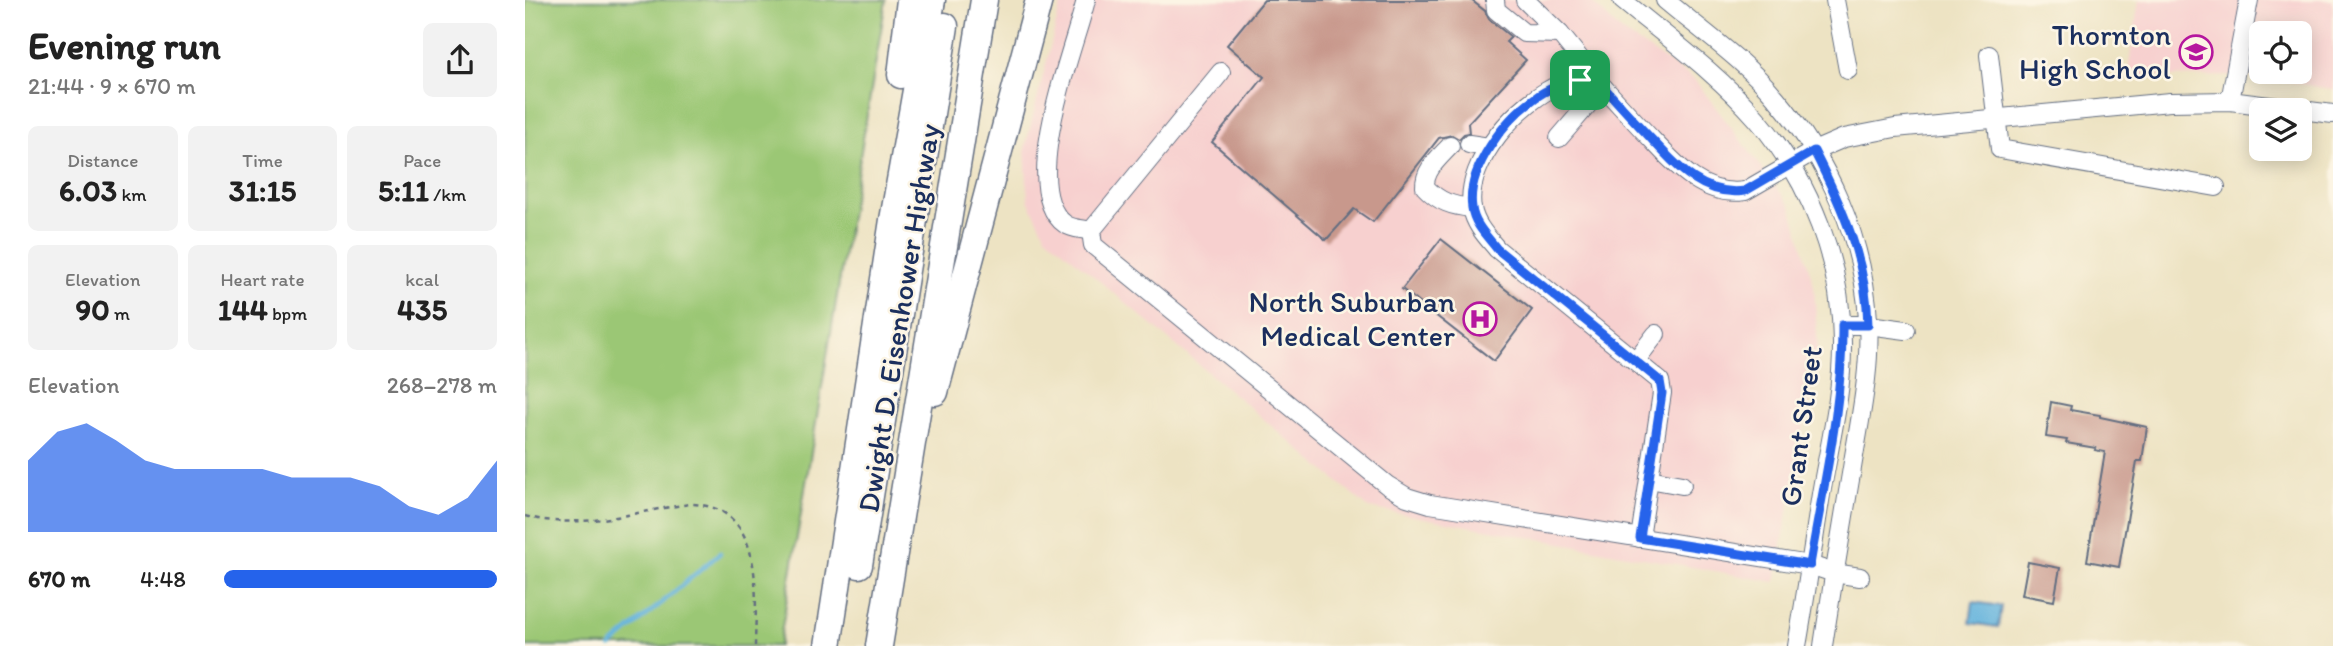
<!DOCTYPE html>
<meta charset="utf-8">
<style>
body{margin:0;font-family:Itim,sans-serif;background:#f2f2f2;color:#222;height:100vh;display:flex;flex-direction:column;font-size:26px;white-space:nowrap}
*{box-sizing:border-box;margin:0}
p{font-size:23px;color:#767676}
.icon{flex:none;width:38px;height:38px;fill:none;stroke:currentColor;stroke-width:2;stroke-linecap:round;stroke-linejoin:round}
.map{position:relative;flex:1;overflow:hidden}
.drawer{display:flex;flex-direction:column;background:#fff;width:525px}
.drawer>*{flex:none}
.controls{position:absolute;left:1724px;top:21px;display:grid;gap:14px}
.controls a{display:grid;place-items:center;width:63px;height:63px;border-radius:10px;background:#fff;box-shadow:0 4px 18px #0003;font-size:35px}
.pin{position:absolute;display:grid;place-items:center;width:60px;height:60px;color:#fff;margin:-30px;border-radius:14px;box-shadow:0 4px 10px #0006}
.round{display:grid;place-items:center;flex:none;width:74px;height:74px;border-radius:10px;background:#f2f2f2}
.headline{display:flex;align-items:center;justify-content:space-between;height:119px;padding:0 28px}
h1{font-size:38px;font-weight:800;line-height:52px}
.stats{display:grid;grid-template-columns:repeat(3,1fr);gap:10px;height:119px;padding:7px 28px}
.stats div{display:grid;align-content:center;border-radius:10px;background:#f2f2f2;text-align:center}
.stats b{font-size:30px;font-weight:800}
.stats small{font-size:19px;font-weight:400}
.stats p{font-size:19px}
.chart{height:196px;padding:14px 28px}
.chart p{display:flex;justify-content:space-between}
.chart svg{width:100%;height:126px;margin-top:7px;fill:#2563eb;opacity:.7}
ul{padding:0 28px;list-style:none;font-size:23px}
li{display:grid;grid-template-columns:112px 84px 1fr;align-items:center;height:52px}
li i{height:18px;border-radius:9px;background:#2563eb}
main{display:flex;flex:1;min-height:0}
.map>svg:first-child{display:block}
</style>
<main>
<section class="drawer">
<div class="headline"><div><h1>Evening run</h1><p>21:44 · 9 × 670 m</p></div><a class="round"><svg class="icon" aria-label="share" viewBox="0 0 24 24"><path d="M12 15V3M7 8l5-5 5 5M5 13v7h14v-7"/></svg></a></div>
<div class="stats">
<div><p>Distance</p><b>6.03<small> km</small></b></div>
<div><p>Time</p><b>31:15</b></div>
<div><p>Pace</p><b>5:11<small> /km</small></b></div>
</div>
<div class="stats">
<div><p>Elevation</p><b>90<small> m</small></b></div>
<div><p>Heart rate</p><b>144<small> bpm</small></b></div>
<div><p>kcal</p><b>435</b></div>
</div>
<div class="chart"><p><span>Elevation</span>268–278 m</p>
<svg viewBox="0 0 160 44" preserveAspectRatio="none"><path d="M0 44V19L10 9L20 6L30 12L40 19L50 22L60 22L70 22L80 22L90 25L100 25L110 25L120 28L130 35L140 38L150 32L160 19V44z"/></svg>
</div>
<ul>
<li><b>670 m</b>4:48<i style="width:100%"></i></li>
</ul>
</section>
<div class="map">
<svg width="1808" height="646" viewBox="0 0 1808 646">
<rect width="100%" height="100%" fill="#fcf5e5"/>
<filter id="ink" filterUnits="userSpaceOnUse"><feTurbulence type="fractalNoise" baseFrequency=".0143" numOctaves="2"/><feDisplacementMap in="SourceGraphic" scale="14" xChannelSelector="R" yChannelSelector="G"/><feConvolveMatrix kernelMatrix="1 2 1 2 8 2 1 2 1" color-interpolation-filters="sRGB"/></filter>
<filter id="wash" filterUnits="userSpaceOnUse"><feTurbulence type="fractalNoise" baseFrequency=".00686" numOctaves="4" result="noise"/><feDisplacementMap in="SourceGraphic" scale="28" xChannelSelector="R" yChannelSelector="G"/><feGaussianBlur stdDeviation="1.57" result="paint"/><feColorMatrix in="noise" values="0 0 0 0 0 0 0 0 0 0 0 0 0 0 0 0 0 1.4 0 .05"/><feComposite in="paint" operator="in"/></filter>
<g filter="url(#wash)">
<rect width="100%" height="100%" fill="#ede3c3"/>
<g fill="#f7d0cf" fill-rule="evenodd">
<polygon points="537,0 1065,0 1097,32 1169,79 1266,206 1289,286 1293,351 1250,582 844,508 521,236 503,200 500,148"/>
<path d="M1614,0h194v90l-74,-14 -132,1zM1736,33h38v39h-38z"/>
</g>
<polygon fill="#9bc774" stroke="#5b7b69" stroke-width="2" points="0,0 361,0 254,646 0,646"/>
<polygon fill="#63b3dd" stroke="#3f719e" stroke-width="2" points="1448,602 1476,606 1473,627 1445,623"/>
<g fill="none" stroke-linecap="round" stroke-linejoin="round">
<polyline stroke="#63b3dd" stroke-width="4.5" points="86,646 195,553"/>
</g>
<g id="blocks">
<g fill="#c8988c">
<polygon points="739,0 946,0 960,11 964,19 986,37 981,42 1001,60 943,123 944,133 939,134 934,139 927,135 914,138 848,222 829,209 801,240 687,142 739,77 702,45"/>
<polygon points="916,239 1007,310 969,361 877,289"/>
<polygon points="1526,402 1546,406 1545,410 1575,415 1575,417 1622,427 1617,461 1612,461 1594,567 1562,561 1580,452 1570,450 1571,448 1541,443 1542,440 1521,437"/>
<polygon points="1503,562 1535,568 1529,601 1497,595"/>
</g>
</g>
</g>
<g filter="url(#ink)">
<use href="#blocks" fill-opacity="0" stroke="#646e81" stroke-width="2"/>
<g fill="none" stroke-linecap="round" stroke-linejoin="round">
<defs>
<g id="minor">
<path d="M561,0c-12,49 -69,189 -21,224 7,5 19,5 26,7"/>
<polyline points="970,0 971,10 999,33 1035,34"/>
<polyline points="1000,0 1035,34 1072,80"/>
<path d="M1097,0c46,38 95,73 135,119 54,62 86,146 85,228 0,50 -13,99 -21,147 -8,51 -15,101 -24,152"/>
<path d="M1140,0c37,31 80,61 111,98 52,61 88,142 92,222 3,50 -8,99 -16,148 -10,59 -20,119 -29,178"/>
<polyline points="1310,0 1323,70"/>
<polyline points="1464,55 1475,149 1691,187"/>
<polyline points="696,72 566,231 568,245 862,485 882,497 905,504 1285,565 1309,573 1335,577"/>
<polyline points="1705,101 1724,0"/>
<polyline points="1034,138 1078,87"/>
<polyline points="944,144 964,147"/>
<path d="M925,146c-11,12 -26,24 -25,41 14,15 27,19 47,21"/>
<polyline points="1317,325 1343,325 1381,330"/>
<polyline points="1111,360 1131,334"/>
<polyline points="1124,479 1157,485"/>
<path d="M1115,538l22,-145 -2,-12 -163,-132c-10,-12 -22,-24 -25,-41 -8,-46 48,-108 89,-124 12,-4 24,-4 36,-4 15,17 30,33 45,49 28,29 58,69 103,62l69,-40 30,-13 51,-10 275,-26 60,-1 103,13"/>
</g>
<g id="highway">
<polyline points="376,75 385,0"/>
<polyline points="410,392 514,0"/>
<polyline points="334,565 420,26"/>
<polyline points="303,646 368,220 407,0"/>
<polyline points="354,646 459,0"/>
</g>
</defs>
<use href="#minor" stroke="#646e81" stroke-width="20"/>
<use href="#highway" stroke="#646e81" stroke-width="29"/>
<path stroke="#646e81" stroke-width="2.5" stroke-dasharray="5 5" stroke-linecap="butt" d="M0,516c55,15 110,-5 165,-12 75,1 66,88 65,142"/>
<use href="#minor" stroke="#fff" stroke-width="18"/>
<use href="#highway" stroke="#fff" stroke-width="26"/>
</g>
</g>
<g fill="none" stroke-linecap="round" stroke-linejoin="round" filter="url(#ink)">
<defs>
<path id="route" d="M1055,80h18c14,17 29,33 44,49 28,29 57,69 103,62l69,-40c28,55 53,111 54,174h-26c1,80 -19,161 -32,240l-170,-27 22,-145 -2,-12 -163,-132c-10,-13 -23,-25 -25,-41 -6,-39 33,-89 63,-110 13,-10 29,-15 45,-18z"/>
</defs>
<use href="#route" stroke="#fff" stroke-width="14"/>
<use href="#route" stroke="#2563eb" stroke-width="9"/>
</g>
<defs>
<symbol id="school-ring" viewBox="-11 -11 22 22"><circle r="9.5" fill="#fcf5e5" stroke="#b5179e" stroke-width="1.5"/><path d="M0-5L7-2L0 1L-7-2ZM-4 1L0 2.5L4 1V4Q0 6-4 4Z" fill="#b5179e"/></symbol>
<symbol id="hospital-ring" viewBox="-11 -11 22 22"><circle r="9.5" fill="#fcf5e5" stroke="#b5179e" stroke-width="1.5"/><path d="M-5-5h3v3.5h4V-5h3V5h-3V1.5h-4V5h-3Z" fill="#b5179e"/></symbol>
</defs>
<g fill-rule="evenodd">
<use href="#school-ring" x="1652" y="33" width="38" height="38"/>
<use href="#hospital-ring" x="936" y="300" width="38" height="38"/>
</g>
<g text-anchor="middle" stroke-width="5" stroke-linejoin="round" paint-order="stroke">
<g font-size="30" fill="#1b2f5e" stroke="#fcf5e5" text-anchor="end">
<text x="1646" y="45">Thornton<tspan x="1646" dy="34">High School</tspan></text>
<text x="930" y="312">North Suburban<tspan x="930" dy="34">Medical Center</tspan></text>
</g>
<g font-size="30" fill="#1b2f5e" stroke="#fcf5e5">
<text transform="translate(374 318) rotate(-81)" y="10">Dwight D. Eisenhower Highway</text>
<text transform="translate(1276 426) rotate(-82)" y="10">Grant Street</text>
</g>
</g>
</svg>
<div class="controls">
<a><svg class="icon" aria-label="locate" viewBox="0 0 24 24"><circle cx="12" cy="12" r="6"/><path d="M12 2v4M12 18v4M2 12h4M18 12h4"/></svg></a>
<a><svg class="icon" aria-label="layers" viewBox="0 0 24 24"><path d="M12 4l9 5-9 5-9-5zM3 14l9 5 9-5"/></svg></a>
</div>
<div class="pin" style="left:1055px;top:80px;background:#1e9e55"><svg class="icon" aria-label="arrive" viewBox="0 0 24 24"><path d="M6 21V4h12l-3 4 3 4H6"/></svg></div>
</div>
</main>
